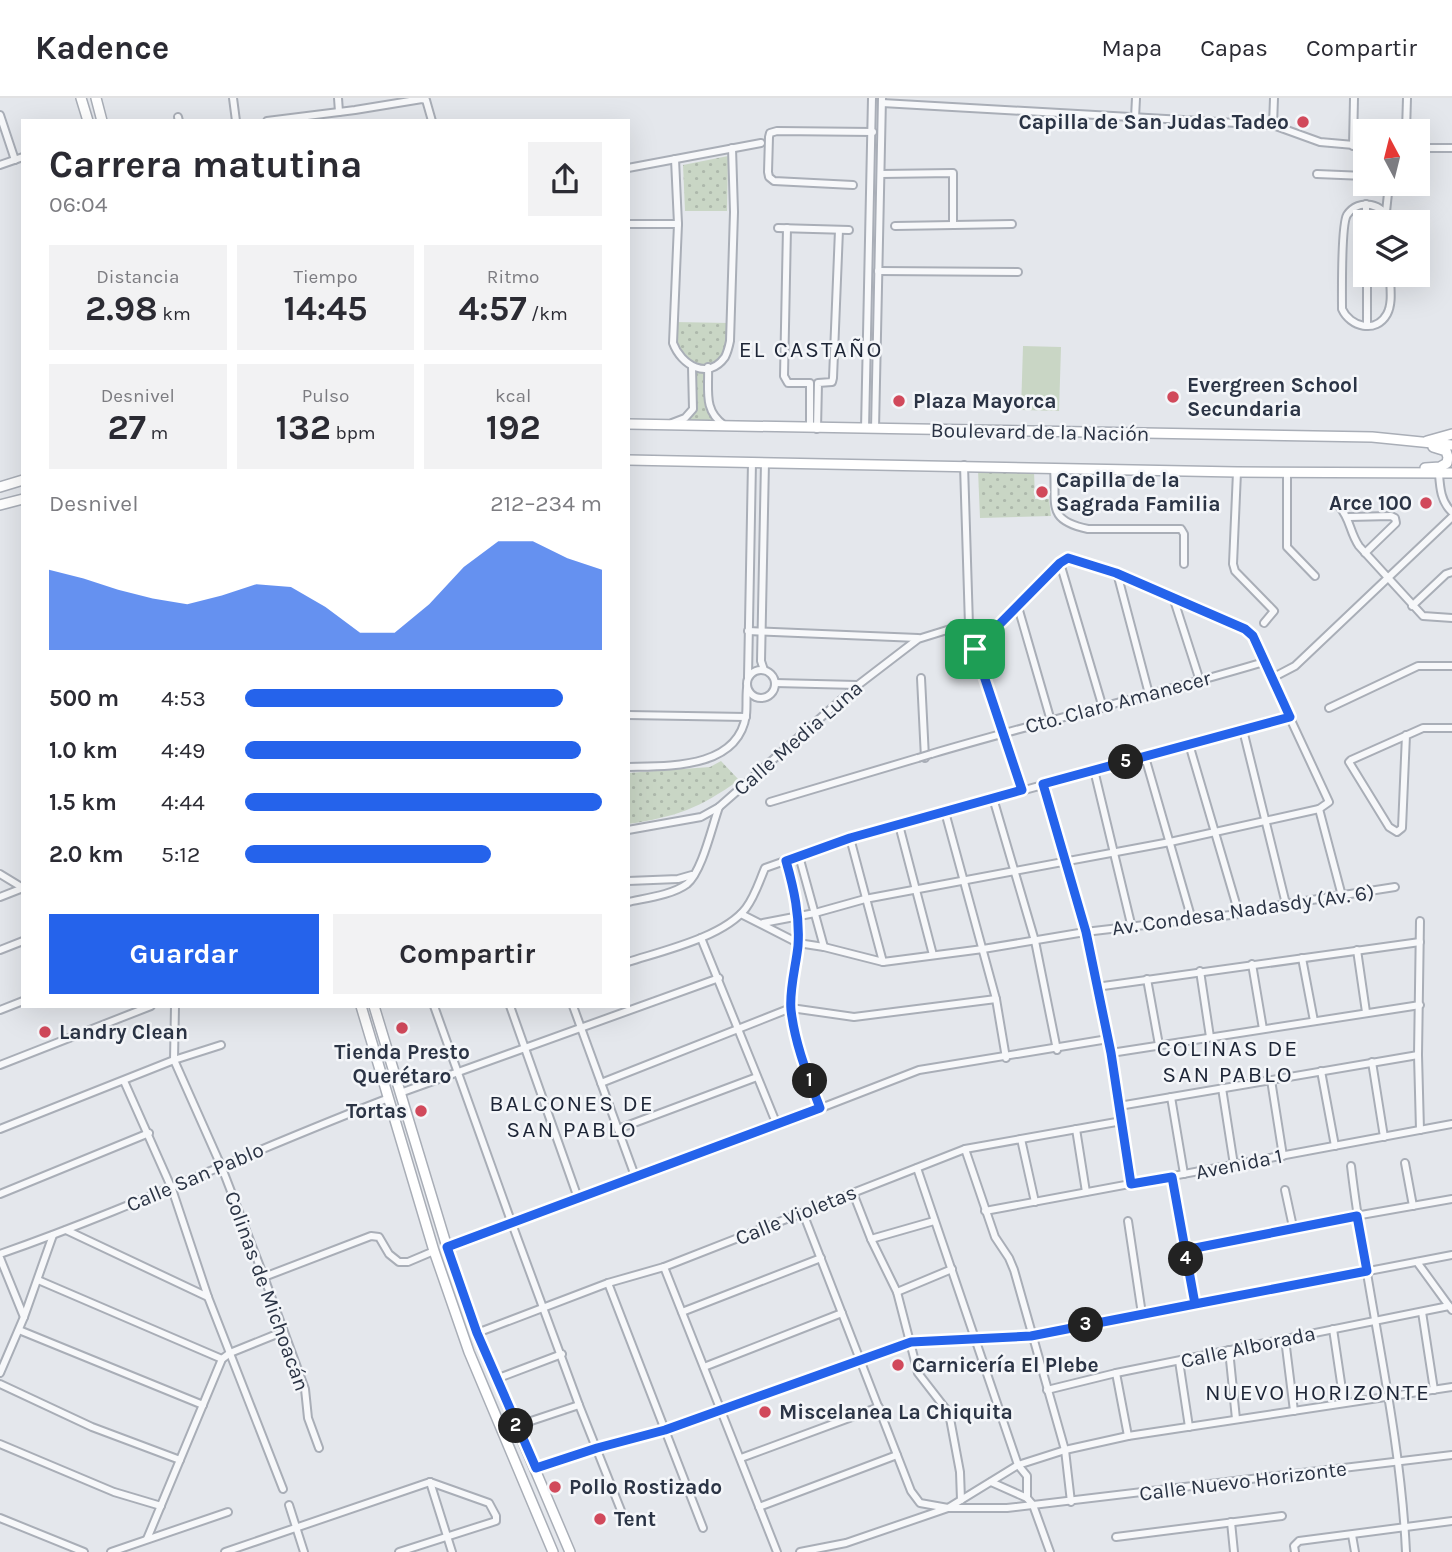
<!DOCTYPE html>
<html lang="es">
<meta charset="utf-8">
<style>
body{margin:0;font-family:Karla,sans-serif;background:#f2f2f3;color:#2b2b33;height:100vh;display:flex;flex-direction:column;font-size:26px;white-space:nowrap}
*{box-sizing:border-box;margin:0}
p{font-size:23px;color:#7c7c81}
.icon{flex:none;width:38px;height:38px;fill:none;stroke:currentColor;stroke-width:2;stroke-linecap:round;stroke-linejoin:round}
.map{position:relative;flex:1;overflow:hidden}
.sheet{position:absolute;left:21px;top:21px;width:609px;height:889px;display:flex;flex-direction:column;background:#fff;border-radius:0px;box-shadow:0 7px 28px #0002}
.sheet>*{flex:none}
.needle{width:46px;rotate:353deg}
.buttons{position:absolute;left:1353px;top:21px;display:grid;gap:14px}
.buttons a{display:grid;place-items:center;width:77px;height:77px;border-radius:0px;background:#fff;box-shadow:0 7px 28px #0002;font-size:35px}
.pin{position:absolute;display:grid;place-items:center;width:60px;height:60px;color:#fff;margin:-30px;border-radius:14px;box-shadow:0 4px 10px #0006}
.km{position:absolute;width:35px;height:35px;margin:-18px;border-radius:50%;background:#222;color:#fff;font-size:19px;line-height:35px;text-align:center}
.round{display:grid;place-items:center;flex:none;width:74px;height:74px;border-radius:0px;background:#f2f2f3}
.headline{display:flex;align-items:center;justify-content:space-between;height:119px;padding:0 28px}
h1{font-size:38px;font-weight:700;line-height:52px}
.figures{display:grid;grid-template-columns:repeat(3,1fr);gap:10px;height:119px;padding:7px 28px}
.figures div{display:grid;align-content:center;border-radius:0px;background:#f2f2f3;text-align:center}
.figures b{font-size:35px;font-weight:700}
.figures small{font-size:19px;font-weight:400}
.figures p{font-size:19px}
.chart{height:196px;padding:14px 28px}
.chart p{display:flex;justify-content:space-between}
.chart svg{width:100%;height:126px;margin-top:7px;fill:#2563eb;opacity:.7}
.action{display:flex;gap:14px;margin-top:auto;padding:14px 28px}
.action a{flex:1;height:80px;border-radius:0px;background:#2563eb;color:#fff;font-size:28px;font-weight:700;line-height:80px;text-align:center}
.action a+a{background:#f2f2f3;color:#2b2b33}
ul{padding:0 28px;list-style:none;font-size:23px}
li{display:grid;grid-template-columns:112px 84px 1fr;align-items:center;height:52px}
li i{height:18px;border-radius:9px;background:#2563eb}
header{display:flex;align-items:center;gap:42px;box-sizing:border-box;height:98px;padding:0 35px;background:#fff;border-bottom:2px solid #e1e1e2}
header strong{font-size:33px}
nav{display:flex;gap:38px;margin-inline-start:auto;font-size:24px}
.map>svg:first-child{display:block}
</style>
<header>
<strong>Kadence</strong>
<nav><a>Mapa</a><a>Capas</a><a>Compartir</a></nav>
</header>
<div class="map">
<svg width="1452" height="1454" viewBox="0 0 1452 1454">
<defs>
<pattern id="green-dots" width="8" height="8" patternUnits="userSpaceOnUse" patternTransform="scale(1.75)"><rect width="8" height="8" fill="#c9d6c5"/><path d="M2 2h.1M6 6h.1" fill="none" stroke="#adb8ab" stroke-width="1.8" stroke-linecap="round"/></pattern>
</defs>
<rect width="100%" height="100%" fill="#e4e7ec"/>
<g fill="url(#green-dots)">
<polygon points="728,58 727,113 685,113 683,67"/>
<polygon points="674,224 730,225 725,258 708,269 709,311 726,329 668,327 685,320 693,311 692,269 677,255"/>
<polygon points="978,372 1034,373 1035,401 1049,401 1051,418 980,420"/>
<path d="M721,663l18,19c-39,28 -63,37 -111,44v-51l82,-6z"/>
</g>
<polygon fill="#c9d6c5" points="1023,248 1061,249 1059,313 1021,312"/>
<g fill="none" stroke-linecap="round" stroke-linejoin="round">
<defs>
<g id="minor">
<polyline points="233,0 236,23"/>
<polyline points="338,0 339,14"/>
<polyline points="882,5 1273,27 1320,44 1365,48"/>
<polyline points="0,17 15,62"/>
<polyline points="178,19 179,23"/>
<polyline points="1135,20 1136,0"/>
<polyline points="267,23 355,12 422,1 426,2 432,23"/>
<polyline points="1273,27 1274,0"/>
<polyline points="1406,33 1407,0"/>
<polyline points="1353,48 1354,0"/>
<polyline points="1418,50 1452,50"/>
<path d="M675,61l3,65 -5,119c8,22 35,38 52,14 2,-4 4,-11 5,-16l4,-129 -2,-64"/>
<polyline points="0,67 23,59"/>
<polyline points="628,70 761,45"/>
<polyline points="881,76 953,75 953,127"/>
<polyline points="1317,76 1365,78"/>
<polyline points="853,87 774,83 769,79 768,74 769,39 770,35 777,33 873,34"/>
<polyline points="1366,106 1366,124"/>
<polyline points="1386,114 1389,86"/>
<polyline points="628,126 678,126"/>
<polyline points="895,128 1012,126"/>
<polyline points="778,130 849,132"/>
<polyline points="787,130 784,278 788,285 810,285 810,330"/>
<polyline points="878,173 1018,174"/>
<polyline points="1367,177 1367,228"/>
<path d="M1390,177c0,12 3,28 -3,39 -11,20 -37,13 -45,-5 0,-16 -1,-84 5,-94 12,-18 37,-11 44,7"/>
<path d="M708,269c1,24 -5,43 16,58"/>
<polyline points="672,325 685,320 693,311 692,269"/>
<polyline points="817,331 818,285 832,284 833,280 839,132"/>
<polyline points="865,331 872,0"/>
<polyline points="875,331 882,0"/>
<polyline points="964,367 969,527 1022,692"/>
<path d="M1054,371c3,35 -9,51 34,60h93l3,5v30"/>
<polyline points="1237,374 1233,466 1235,473 1274,513 1264,525"/>
<polyline points="1287,375 1287,449 1315,478"/>
<path d="M1439,376c1,14 2,28 13,38"/>
<path d="M1339,408c12,14 10,25 20,40l64,70 29,2"/>
<polyline points="1349,419 1391,418 1395,420 1396,425 1365,455"/>
<polyline points="1060,465 1103,610"/>
<polyline points="1117,475 1149,596"/>
<polyline points="1173,499 1200,583"/>
<polyline points="1412,508 1446,476 1452,474"/>
<polyline points="1018,509 1051,623"/>
<polyline points="748,533 918,540"/>
<circle cx="761" cy="586" r="14"/>
<polyline points="764,572 761,563 765,364"/>
<polyline points="748,579 752,364"/>
<polyline points="921,580 925,660"/>
<polyline points="1272,580 1295,568 1452,419"/>
<polyline points="775,585 857,587"/>
<polyline points="1329,610 1418,568 1452,568"/>
<polyline points="628,617 746,619"/>
<polyline points="1243,632 1286,806"/>
<polyline points="1406,637 1402,730 1397,734 1389,729 1349,664 1351,662 1423,630 1452,630"/>
<polyline points="1189,646 1239,816"/>
<path d="M931,656c111,-33 223,-59 333,-92"/>
<polyline points="1145,659 1192,822"/>
<path d="M628,669c41,-1 110,2 118,-52 1,-8 0,-18 1,-27"/>
<polyline points="1094,672 1132,830"/>
<polyline points="1043,686 1085,834 1111,955 1131,1086"/>
<polyline points="993,700 1035,843 1057,952"/>
<polyline points="770,704 918,660"/>
<polyline points="1319,711 1342,798"/>
<polyline points="945,714 996,901 1006,960"/>
<polyline points="899,727 933,857"/>
<polyline points="628,732 701,719 719,709 858,587 918,541 960,528"/>
<polyline points="850,740 883,864"/>
<polyline points="799,758 824,849"/>
<path d="M786,763c8,28 14,55 12,85 -2,20 -9,44 -7,64 4,35 17,66 29,98"/>
<polyline points="0,776 23,790"/>
<polyline points="628,783 678,781 692,777"/>
<polyline points="0,799 23,790"/>
<path d="M628,804c18,-4 44,-7 59,-18 15,-12 25,-58 32,-77"/>
<polyline points="741,816 798,845 824,849 883,864 983,851 1085,834 1239,816 1286,806 1395,789"/>
<polyline points="763,825 815,815 865,801 1170,744 1319,711 1329,704 1250,534 1117,475 1068,460 1060,465 975,551"/>
<polyline points="701,840 777,1027"/>
<polyline points="0,852 23,843"/>
<polyline points="1357,852 1366,914"/>
<polyline points="1302,860 1314,923"/>
<path d="M628,864c34,-11 96,-25 118,-54 9,-12 13,-26 19,-40l85,-30 440,-121"/>
<polyline points="1252,866 1263,931"/>
<polyline points="1200,873 1210,939"/>
<polyline points="1147,881 1159,947"/>
<polyline points="1096,889 1420,844"/>
<polyline points="175,908 174,962 222,1070 264,1179 305,1291 308,1320 319,1350"/>
<polyline points="434,908 511,1123 579,1307 624,1420"/>
<polyline points="510,908 578,1100"/>
<polyline points="573,908 635,1078"/>
<polyline points="0,912 23,903"/>
<polyline points="1111,955 1420,907"/>
<polyline points="1372,964 1384,1039"/>
<polyline points="0,967 151,908"/>
<polyline points="1321,973 1335,1048"/>
<polyline points="1271,982 1283,1058"/>
<polyline points="124,983 172,1091 208,1199 283,1391"/>
<polyline points="601,985 791,910 854,919 996,901"/>
<polyline points="1222,990 1234,1067"/>
<polyline points="400,995 719,880"/>
<polyline points="1171,999 1184,1076"/>
<polyline points="1119,1008 1418,957"/>
<polyline points="0,1031 174,962 221,947"/>
<polyline points="618,1031 757,979"/>
<polyline points="1076,1031 1086,1094"/>
<polyline points="1420,1032 1418,957 1420,823"/>
<polyline points="1021,1041 1035,1104"/>
<polyline points="965,1051 995,1139 1009,1160 1014,1172 1065,1352 1071,1404"/>
<polyline points="1405,1065 1413,1108"/>
<path d="M1351,1068c15,129 49,256 55,386"/>
<polyline points="917,1070 1018,1367 1027,1378 1027,1400 1033,1407 1050,1454"/>
<polyline points="1172,1078 1195,1206"/>
<polyline points="1285,1092 1293,1129"/>
<polyline points="853,1095 871,1141 897,1194 918,1275 949,1315 960,1374 961,1402"/>
<polyline points="0,1096 149,1035"/>
<polyline points="985,1113 1452,1026"/>
<polyline points="803,1115 911,1393 920,1405 948,1410 1007,1410 1452,1357"/>
<polyline points="1128,1123 1142,1216"/>
<polyline points="66,1132 208,1199"/>
<polyline points="871,1141 934,1123"/>
<polyline points="447,1149 777,1027 919,972 1108,941"/>
<polyline points="1185,1151 1293,1129 1452,1101"/>
<path d="M0,1156c132,-46 258,-106 389,-156"/>
<polyline points="0,1160 24,1219"/>
<polyline points="1417,1164 1452,1212"/>
<polyline points="664,1169 777,1454"/>
<polyline points="264,1179 371,1138 379,1139 389,1156 399,1164 408,1164 434,1153"/>
<polyline points="38,1182 222,1261"/>
<polyline points="608,1185 703,1430"/>
<polyline points="897,1194 952,1171"/>
<polyline points="682,1214 821,1160"/>
<polyline points="1422,1214 1434,1292"/>
<polyline points="1333,1231 1344,1305"/>
<polyline points="19,1232 203,1307"/>
<polyline points="477,1235 608,1185 664,1169 965,1051 1122,1023"/>
<polyline points="1285,1241 1294,1313"/>
<polyline points="1229,1252 1236,1321"/>
<polyline points="1179,1263 1189,1329"/>
<polyline points="704,1269 842,1215"/>
<polyline points="0,1275 24,1219 53,1137"/>
<polyline points="1116,1275 1128,1338"/>
<polyline points="496,1281 562,1256"/>
<polyline points="0,1286 92,1329 180,1362"/>
<polyline points="1047,1292 1116,1275 1449,1208"/>
<polyline points="516,1328 579,1307"/>
<polyline points="0,1346 114,1394 161,1408"/>
<polyline points="741,1360 879,1309"/>
<polyline points="536,1370 597,1350 665,1332 911,1244 1031,1238 1452,1157"/>
<polyline points="430,1384 452,1454"/>
<polyline points="991,1384 1027,1400"/>
<polyline points="289,1407 304,1454"/>
<polyline points="759,1409 897,1357"/>
<polyline points="0,1420 84,1454"/>
<polyline points="1231,1424 1234,1454"/>
<polyline points="1352,1437 1355,1454"/>
<polyline points="1116,1439 1282,1418"/>
<polyline points="147,1441 222,1261 230,1255 282,1234"/>
<polyline points="111,1454 228,1414"/>
<polyline points="225,1454 430,1384"/>
<polyline points="399,1454 496,1423 496,1418 489,1405 430,1384"/>
<polyline points="800,1454 846,1445 948,1410 1018,1367 1065,1352 1128,1338 1452,1289"/>
<polyline points="1295,1454 1294,1448 1299,1443 1452,1423"/>
</g>
<g id="secondary">
<polyline points="81,0 88,23"/>
<polyline points="96,0 102,23"/>
<polyline points="628,326 1372,339 1452,347"/>
<polyline points="1427,343 1452,336"/>
<polyline points="628,362 1237,374 1452,375"/>
<polyline points="1425,370 1440,369 1447,365 1448,359 1446,353 1433,349"/>
<polyline points="0,389 23,382"/>
<polyline points="0,407 23,401"/>
<polyline points="361,908 434,1153 469,1254 553,1454"/>
<polyline points="374,908 447,1149 477,1235 570,1454"/>
</g>
</defs>
<use href="#minor" stroke="#a9aeb7" stroke-width="10"/>
<use href="#secondary" stroke="#a9aeb7" stroke-width="12"/>
<use href="#minor" stroke="#f7f8fa" stroke-width="6"/>
<use href="#secondary" stroke="#fff" stroke-width="9"/>
<defs>
<polyline id="minor-bridge" points="918,660 931,656"/>
</defs>
<use href="#minor-bridge" stroke="#a9aeb7" stroke-width="10" stroke-linecap="butt"/>
<use href="#minor-bridge" stroke="#f7f8fa" stroke-width="6"/>
</g>
<g fill="none" stroke-linecap="round" stroke-linejoin="round">
<defs>
<path id="route" d="M975,551l47,141 -172,48 -64,23c8,28 14,55 12,85 -2,20 -9,44 -7,64 4,35 17,66 29,98l-373,139 30,86 59,135 61,-20 68,-18 246,-88 120,-6 164,-32 -10,-54 172,-34 10,55 -172,33 -23,-127 -41,7 -20,-131 -25,-121 -43,-148 247,-67 -37,-81 -8,-7 -129,-56 -48,-15 -8,5 -85,86"/>
</defs>
<use href="#route" stroke="#fff" stroke-width="14"/>
<use href="#route" stroke="#2563eb" stroke-width="9"/>
</g>
<g fill="#d1495b" stroke="#f4f6f9" stroke-width="2.5">
<circle cx="1303" cy="24" r="7"/>
<circle cx="1173" cy="299" r="7"/>
<circle cx="899" cy="303" r="7"/>
<circle cx="1042" cy="394" r="7"/>
<circle cx="1426" cy="405" r="7"/>
<circle cx="402" cy="930" r="7"/>
<circle cx="45" cy="934" r="7"/>
<circle cx="421" cy="1013" r="7"/>
<circle cx="898" cy="1267" r="7"/>
<circle cx="765" cy="1314" r="7"/>
<circle cx="555" cy="1389" r="7"/>
<circle cx="600" cy="1421" r="7"/>
</g>
<g text-anchor="middle" stroke-width="5" stroke-linejoin="round" paint-order="stroke">
<g font-size="21" font-weight="bold" fill="#2b3445" stroke="#f4f6f9" text-anchor="start">
<text x="1289" y="31" text-anchor="end">Capilla de San Judas Tadeo</text>
<text x="1187" y="294">Evergreen School<tspan x="1187" dy="24">Secundaria</tspan></text>
<text x="913" y="310">Plaza Mayorca</text>
<text x="1056" y="389">Capilla de la<tspan x="1056" dy="24">Sagrada Familia</tspan></text>
<text x="1412" y="412" text-anchor="end">Arce 100</text>
<text x="59" y="941">Landry Clean</text>
<text x="402" y="961" text-anchor="middle">Tienda Presto<tspan x="402" dy="24">Querétaro</tspan></text>
<text x="407" y="1020" text-anchor="end">Tortas</text>
<text x="912" y="1274">Carnicería El Plebe</text>
<text x="779" y="1321">Miscelanea La Chiquita</text>
<text x="569" y="1396">Pollo Rostizado</text>
<text x="614" y="1428">Tent</text>
</g>
<g font-size="21" fill="#2b3445" stroke="#f4f6f9">
<text transform="translate(1040 334) rotate(1)" y="7">Boulevard de la Nación</text>
<text transform="translate(1118 604) rotate(-15)" y="7">Cto. Claro Amanecer</text>
<text transform="translate(798 640) rotate(-41)" y="7">Calle Media Luna</text>
<text transform="translate(1243 812) rotate(-8)" y="7">Av. Condesa Nadasdy (Av. 6)</text>
<text transform="translate(1239 1066) rotate(-11)" y="7">Avenida 1</text>
<text transform="translate(195 1079) rotate(-23)" y="7">Calle San Pablo</text>
<text transform="translate(796 1117) rotate(-22)" y="7">Calle Violetas</text>
<text transform="translate(267 1193) rotate(70)" y="7">Colinas de Michoacán</text>
<text transform="translate(1248 1249) rotate(-12)" y="7">Calle Alborada</text>
<text transform="translate(1243 1383) rotate(-7)" y="7">Calle Nuevo Horizonte</text>
</g>
<g font-size="23" letter-spacing="2" fill="#1d2536" stroke="#f4f6f9">
<text x="811" y="259">EL CASTAÑO</text>
<text x="1228" y="958">COLINAS DE<tspan x="1228" dy="26">SAN PABLO</tspan></text>
<text x="572" y="1013">BALCONES DE<tspan x="572" dy="26">SAN PABLO</tspan></text>
<text x="1318" y="1302">NUEVO HORIZONTE</text>
</g>
</g>
</svg>
<div class="buttons">
<a><svg class="needle" viewBox="-14 -14 28 28"><path d="M0-13l5 13h-10z" fill="#e53935"/><path d="M0 13l5-13h-10z" fill="#7c7c81"/></svg></a>
<a><svg class="icon" aria-label="layers" viewBox="0 0 24 24"><path d="M12 4l9 5-9 5-9-5zM3 14l9 5 9-5"/></svg></a>
</div>
<div class="pin" style="left:975px;top:551px;background:#1e9e55"><svg class="icon" aria-label="arrive" viewBox="0 0 24 24"><path d="M6 21V4h12l-3 4 3 4H6"/></svg></div>
<b class="km" style="left:810px;top:983px">1</b>
<b class="km" style="left:516px;top:1328px">2</b>
<b class="km" style="left:1086px;top:1227px">3</b>
<b class="km" style="left:1186px;top:1161px">4</b>
<b class="km" style="left:1126px;top:664px">5</b>
<section class="sheet">
<div class="headline"><div><h1>Carrera matutina</h1><p>06:04</p></div><a class="round"><svg class="icon" aria-label="share" viewBox="0 0 24 24"><path d="M12 15V3M7 8l5-5 5 5M5 13v7h14v-7"/></svg></a></div>
<div class="figures">
<div><p>Distancia</p><b>2.98<small> km</small></b></div>
<div><p>Tiempo</p><b>14:45</b></div>
<div><p>Ritmo</p><b>4:57<small> /km</small></b></div>
</div>
<div class="figures">
<div><p>Desnivel</p><b>27<small> m</small></b></div>
<div><p>Pulso</p><b>132<small> bpm</small></b></div>
<div><p>kcal</p><b>192</b></div>
</div>
<div class="chart"><p><span>Desnivel</span>212–234 m</p>
<svg viewBox="0 0 160 44" preserveAspectRatio="none"><path d="M0 44V16L10 19L20 23L30 26L40 28L50 25L60 21L70 22L80 29L90 38L100 38L110 28L120 15L130 6L140 6L150 12L160 16V44z"/></svg>
</div>
<ul>
<li><b>500 m</b>4:53<i style="width:89%"></i></li>
<li><b>1.0 km</b>4:49<i style="width:94%"></i></li>
<li><b>1.5 km</b>4:44<i style="width:100%"></i></li>
<li><b>2.0 km</b>5:12<i style="width:69%"></i></li>
</ul>
<div class="action"><a>Guardar</a><a>Compartir</a></div>
</section>
</div>
